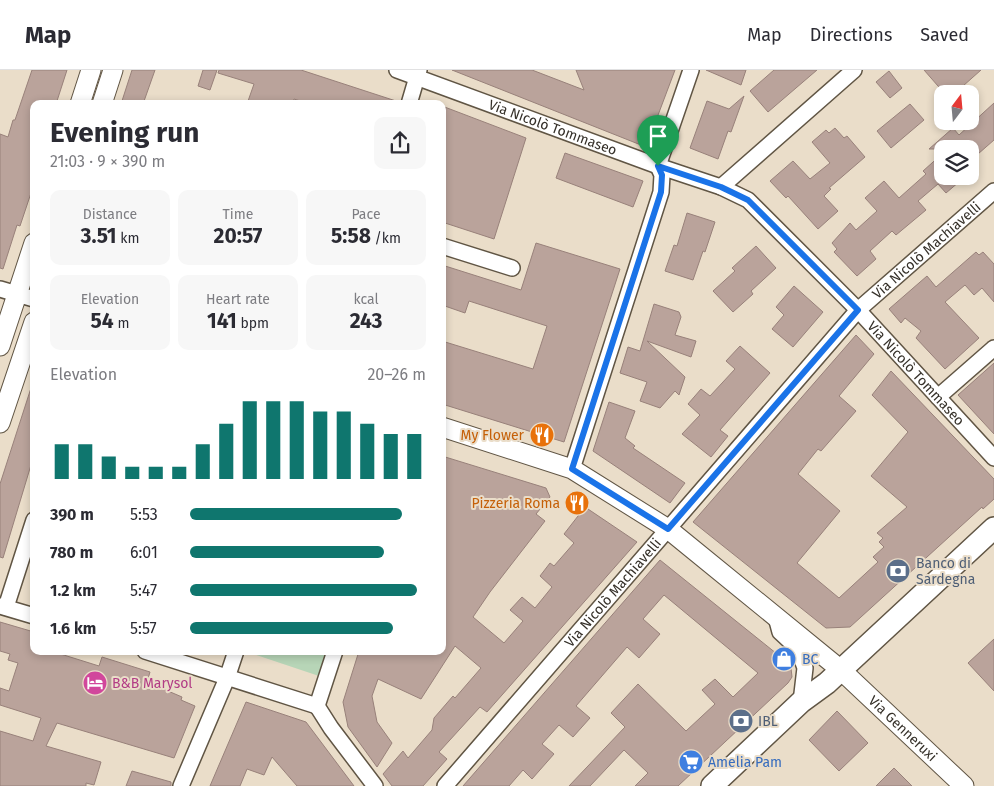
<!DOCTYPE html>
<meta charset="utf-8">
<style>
body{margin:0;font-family:"Fira Sans",sans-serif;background:#f7f7f7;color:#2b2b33;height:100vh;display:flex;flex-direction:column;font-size:19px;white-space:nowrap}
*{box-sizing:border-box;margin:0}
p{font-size:16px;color:#7c7c81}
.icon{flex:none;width:28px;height:28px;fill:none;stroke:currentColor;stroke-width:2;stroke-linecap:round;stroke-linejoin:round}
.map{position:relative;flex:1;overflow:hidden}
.drawer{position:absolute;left:30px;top:30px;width:416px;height:555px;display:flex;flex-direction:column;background:#fff;border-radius:10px;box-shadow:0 2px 8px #0003}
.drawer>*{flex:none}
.needle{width:32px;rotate:16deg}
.fabs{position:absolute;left:934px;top:15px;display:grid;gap:10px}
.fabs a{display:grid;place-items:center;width:45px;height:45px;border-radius:10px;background:#fff;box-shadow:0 2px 8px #0003;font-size:25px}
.pin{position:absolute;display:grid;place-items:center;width:42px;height:42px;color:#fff;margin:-51px -21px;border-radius:50% 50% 50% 0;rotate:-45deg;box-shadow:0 0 5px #0007}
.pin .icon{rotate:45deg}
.round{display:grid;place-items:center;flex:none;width:52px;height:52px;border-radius:10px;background:#f7f7f7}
.headline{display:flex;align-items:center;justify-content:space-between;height:85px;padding:0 20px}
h1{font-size:28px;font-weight:700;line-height:38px}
.stats{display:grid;grid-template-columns:repeat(3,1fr);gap:8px;height:85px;padding:5px 20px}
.stats div{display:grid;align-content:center;border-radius:10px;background:#f7f7f7;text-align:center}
.stats b{font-size:21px;font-weight:700}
.stats small{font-size:14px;font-weight:400}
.stats p{font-size:14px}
.chart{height:140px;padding:10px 20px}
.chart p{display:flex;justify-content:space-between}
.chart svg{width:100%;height:90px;margin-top:5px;stroke:#0f766e;stroke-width:6}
ul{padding:0 20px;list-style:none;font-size:16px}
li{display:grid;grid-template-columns:80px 60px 1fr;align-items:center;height:38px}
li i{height:12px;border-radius:6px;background:#0f766e}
header{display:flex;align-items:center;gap:30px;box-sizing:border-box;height:70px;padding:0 25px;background:#fff;border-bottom:1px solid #e1e1e2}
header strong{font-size:24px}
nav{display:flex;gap:28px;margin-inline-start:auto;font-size:18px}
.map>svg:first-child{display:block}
</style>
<header>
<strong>Map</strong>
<nav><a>Map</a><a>Directions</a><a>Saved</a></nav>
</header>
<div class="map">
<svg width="994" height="716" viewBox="0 0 994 716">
<rect width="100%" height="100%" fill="#eaddc9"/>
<polygon fill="#b7d5b7" points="244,581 331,581 322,607"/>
<g fill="#baa39b" stroke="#98817a">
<polygon points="32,0 67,0 56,34 34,34 34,114 20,156 17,155 3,199 0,198 0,64 8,67 13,50 15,50"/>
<polygon points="132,0 155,0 143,34 121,34"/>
<polygon points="203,0 217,0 210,20 198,16"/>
<polygon points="219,0 301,0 396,31 395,34 310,34 294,29 292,34 247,34 254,14 218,3"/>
<polygon points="452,0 532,0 584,20 576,0 675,0 646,77"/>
<polygon points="706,0 746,0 741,15"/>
<polygon points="774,0 817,0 768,42 750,21"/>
<polygon points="924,0 981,0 954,24 945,24"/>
<polygon points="889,1 902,18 890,28 876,12"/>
<polygon points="744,26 731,62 728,61 718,89 690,78 707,31 729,39"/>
<polygon points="994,33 994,70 970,91 970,79 929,79 953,58 959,65"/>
<polygon points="910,34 924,50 891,78 877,61"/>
<polygon points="442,36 526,68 494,169 442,152"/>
<polygon points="835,58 844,68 847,66 865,87 829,118 831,119 824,126 838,141 818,159 788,126 786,128 770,111 793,91 810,109 830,93 812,72 826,60 829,63"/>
<polygon points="565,83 643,111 633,137 556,108"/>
<polygon points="942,84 942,106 966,106 946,123 938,114 918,131 926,140 896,165 892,161 870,181 876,189 857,206 834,182 837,179 832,173 850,153 856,160 877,141 865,128 884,111 899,128 926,104 923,101"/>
<polygon points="687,143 715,152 705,182 703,181 693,210 665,201 674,175 677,176"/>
<polygon points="536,173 620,199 564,372 442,334 442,271 533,299 547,256 469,231 465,243 442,235 442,195 521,220"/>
<polygon points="756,176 776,198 751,221 753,224 733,242 713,221 735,201 732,198"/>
<polygon points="976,182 979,185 983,182 994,194 994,232 982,218 974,225 965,215 945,232 979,268 945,299 916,268 921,261 905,248 901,253 889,239 927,206 936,217"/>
<polygon points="794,216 823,242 793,277 772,259 784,245 776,237"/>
<polygon points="654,234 679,242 681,247 675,265 696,271 691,287 647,271 685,307 679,325 675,321 660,338 640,331 647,312 620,303 628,277 640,281"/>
<polygon points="856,265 874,284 839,326 856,341 821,381 818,379 798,404 840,441 797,493 839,528 878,492 873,487 884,477 879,472 883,468 877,463 907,437 871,406 908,362 872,325 891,301 994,409 994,429 983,439 982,437 850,557 826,558 693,452"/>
<polygon points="740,276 770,303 720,360 728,366 711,387 682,364 700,345 688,334 701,319 710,326 735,299 726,291"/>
<polygon points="994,293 994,364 958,325"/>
<polygon points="31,318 34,319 34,385 3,488 0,487 0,414"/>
<polygon points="609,332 635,341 625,368 635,376 633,378 685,413 670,433 593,381"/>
<polygon points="442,386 546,418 550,427 536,444 545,451 490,522 473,547 504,573 523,551 510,540 522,527 535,538 552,517 540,506 550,493 554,496 574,473 564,464 585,437 637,472 487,642 480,637 439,682 447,689 423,716 392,716 383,704 403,681 408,688 432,660 434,648 453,626 455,628 481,598 455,576 421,629 378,609 372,626 377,652 392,673 377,697 348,657 343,632 359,581 442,581"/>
<polygon points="660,490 787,592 791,598 792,607 788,613 678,716 635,716 648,703 624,680 590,716 569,716 625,657 611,643 638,614 686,661 715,634 702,620 715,609 733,627 758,603 664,525 643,549 660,564 639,588 627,577 576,636 590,648 573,667 559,655 542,674 554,684 532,709 523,700 509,716 463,716"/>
<polygon points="0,552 34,562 34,581 51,581 99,596 102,587 150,602 147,612 182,627 181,630 195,636 174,688 57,653 46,676 101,692 94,715 86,713 86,716 0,716 0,661 33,671 41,648 0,635 0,618 9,621 18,593 8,590 10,584 0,581"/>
<polygon points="994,569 994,621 968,593"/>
<polygon points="246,632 306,652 354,716 297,716 272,687 264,705 247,699 240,716 210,716"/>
<polygon points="837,641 868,673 839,701 809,670"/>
<polygon points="894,698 912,716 876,716"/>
<polygon points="132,701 171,712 171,716 126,716"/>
</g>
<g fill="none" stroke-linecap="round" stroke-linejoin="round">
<defs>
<g id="minor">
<path id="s1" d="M397,0l261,96 63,21 27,13 110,110 136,148"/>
<polyline points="409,34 419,0"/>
<polyline points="721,117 854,0"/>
<polyline points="442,176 512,198"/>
<polyline points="0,219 34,229"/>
<polyline points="938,327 994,278"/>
<polyline points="572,399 661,122 662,105 658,96 691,0"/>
<polyline points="0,536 34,546"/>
<polyline points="6,537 34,450"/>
<polyline points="776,547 780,562 794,575 800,584 805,598 801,632"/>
<polyline points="145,581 317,636"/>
<polyline points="317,636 331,658 375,716"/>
<polyline points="317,636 335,581"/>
<polyline points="181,716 227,608 236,581"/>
<path id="s2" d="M445,716l413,-476 136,-119"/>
</g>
<g id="tertiary">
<polyline points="80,34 91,0"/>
<polyline points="102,34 113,0"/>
<polyline points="0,276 34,173"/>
<polyline points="0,353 34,252"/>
<path id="s3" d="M442,357l130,42 96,60 173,141 123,116"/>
</g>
<polyline id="secondary" points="712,716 801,632 827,613 994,458"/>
</defs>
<use href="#minor" stroke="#605544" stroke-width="18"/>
<use href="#tertiary" stroke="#605544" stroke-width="21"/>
<use href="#secondary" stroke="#605544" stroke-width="24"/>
<use href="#minor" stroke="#fff" stroke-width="15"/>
<use href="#tertiary" stroke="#fff" stroke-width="19"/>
<use href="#secondary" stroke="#fff" stroke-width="21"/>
</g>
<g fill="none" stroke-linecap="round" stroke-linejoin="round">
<defs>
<polygon id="route" points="658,96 721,117 748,130 858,240 668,459 572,399 661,122 662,105"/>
</defs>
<use href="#route" stroke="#fff" stroke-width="10"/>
<use href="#route" stroke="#1a73e8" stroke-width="6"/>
</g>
<defs>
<symbol id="restaurant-disc" viewBox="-11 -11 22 22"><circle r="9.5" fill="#e8710a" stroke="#eaddc9"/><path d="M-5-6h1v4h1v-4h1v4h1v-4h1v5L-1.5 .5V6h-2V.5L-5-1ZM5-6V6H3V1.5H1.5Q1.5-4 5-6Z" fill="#fff"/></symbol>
<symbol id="bank-disc" viewBox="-11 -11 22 22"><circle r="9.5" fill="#5c6f8a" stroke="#eaddc9"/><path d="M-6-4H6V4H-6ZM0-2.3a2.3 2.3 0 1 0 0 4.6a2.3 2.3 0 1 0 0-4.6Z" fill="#fff"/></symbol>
<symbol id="shop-disc" viewBox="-11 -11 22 22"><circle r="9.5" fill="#3f7fe0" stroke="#eaddc9"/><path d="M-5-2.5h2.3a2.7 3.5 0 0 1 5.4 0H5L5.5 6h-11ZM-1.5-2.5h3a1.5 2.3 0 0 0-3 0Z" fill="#fff"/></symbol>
<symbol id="hotel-disc" viewBox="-11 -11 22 22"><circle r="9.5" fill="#d1479c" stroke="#eaddc9"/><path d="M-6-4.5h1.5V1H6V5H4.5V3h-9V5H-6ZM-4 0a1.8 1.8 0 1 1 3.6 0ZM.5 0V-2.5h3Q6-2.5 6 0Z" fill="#fff"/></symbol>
<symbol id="supermarket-disc" viewBox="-11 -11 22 22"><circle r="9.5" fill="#3f7fe0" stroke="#eaddc9"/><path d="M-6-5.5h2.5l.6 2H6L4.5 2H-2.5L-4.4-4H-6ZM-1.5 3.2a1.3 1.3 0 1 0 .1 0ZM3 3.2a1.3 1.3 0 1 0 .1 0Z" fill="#fff"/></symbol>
</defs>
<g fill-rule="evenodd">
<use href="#restaurant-disc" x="528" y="351" width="28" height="28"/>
<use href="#restaurant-disc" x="563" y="419" width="28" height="28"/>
<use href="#bank-disc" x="884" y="487" width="28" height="28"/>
<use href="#shop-disc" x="770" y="575" width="28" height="28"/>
<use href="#hotel-disc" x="81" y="599" width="28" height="28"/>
<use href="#bank-disc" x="727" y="637" width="28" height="28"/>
<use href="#supermarket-disc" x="677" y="678" width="28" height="28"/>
</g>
<g text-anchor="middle" stroke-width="4" stroke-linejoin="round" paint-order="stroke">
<g font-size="14" fill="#353029" stroke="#eaddc9">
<text dy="5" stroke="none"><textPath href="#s1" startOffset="166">Via Nicolò Tommaseo</textPath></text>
<text dy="5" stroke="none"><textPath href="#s2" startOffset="721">Via Nicolò Machiavelli</textPath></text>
<text dy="5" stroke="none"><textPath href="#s1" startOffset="616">Via Nicolò Tommaseo</textPath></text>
<text dy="5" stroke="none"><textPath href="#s2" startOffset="256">Via Nicolò Machiavelli</textPath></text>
<text dy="5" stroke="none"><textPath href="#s3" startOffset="558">Via Genneruxi</textPath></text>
</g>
<g font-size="14" fill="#c56008" stroke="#eaddc9" text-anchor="end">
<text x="524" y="370">My Flower</text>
<text x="560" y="438">Pizzeria Roma</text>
</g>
<g font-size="14" fill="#4e5e75" stroke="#eaddc9" text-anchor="start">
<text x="916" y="498">Banco di<tspan x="916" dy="16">Sardegna</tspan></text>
<text x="758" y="656">IBL</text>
</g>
<g font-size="14" fill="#366cbe" stroke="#eaddc9" text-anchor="start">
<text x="802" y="594">BC</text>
<text x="708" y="697">Amelia Pam</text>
</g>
<g font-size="14" fill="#b23c85" stroke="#eaddc9" text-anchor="start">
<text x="112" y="618">B&amp;B Marysol</text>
</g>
</g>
</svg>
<div class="fabs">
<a><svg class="needle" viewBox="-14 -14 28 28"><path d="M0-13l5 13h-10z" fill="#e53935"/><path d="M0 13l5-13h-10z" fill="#7c7c81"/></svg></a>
<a><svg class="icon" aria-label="layers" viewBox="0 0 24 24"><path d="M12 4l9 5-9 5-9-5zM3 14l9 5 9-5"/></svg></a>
</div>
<div class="pin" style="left:658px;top:96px;background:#1e9e55"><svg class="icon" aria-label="arrive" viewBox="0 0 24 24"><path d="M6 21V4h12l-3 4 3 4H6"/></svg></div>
<section class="drawer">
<div class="headline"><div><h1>Evening run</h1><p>21:03 · 9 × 390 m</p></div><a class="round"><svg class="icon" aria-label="share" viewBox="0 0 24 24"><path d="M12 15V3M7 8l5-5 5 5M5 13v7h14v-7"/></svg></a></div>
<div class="stats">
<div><p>Distance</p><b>3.51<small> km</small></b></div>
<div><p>Time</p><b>20:57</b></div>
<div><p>Pace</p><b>5:58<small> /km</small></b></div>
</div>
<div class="stats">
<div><p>Elevation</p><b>54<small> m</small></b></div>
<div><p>Heart rate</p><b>141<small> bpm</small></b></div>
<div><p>kcal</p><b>243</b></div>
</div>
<div class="chart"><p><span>Elevation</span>20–26 m</p>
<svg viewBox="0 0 160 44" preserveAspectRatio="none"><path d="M5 44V27M15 44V27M25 44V33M35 44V38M45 44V38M55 44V38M65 44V27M75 44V17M85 44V6M95 44V6M105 44V6M115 44V11M125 44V11M135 44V17M145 44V22M155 44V22"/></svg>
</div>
<ul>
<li><b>390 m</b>5:53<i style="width:90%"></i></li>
<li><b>780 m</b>6:01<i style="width:82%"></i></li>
<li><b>1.2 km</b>5:47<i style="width:96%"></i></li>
<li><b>1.6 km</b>5:57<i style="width:86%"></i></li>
</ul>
</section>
</div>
